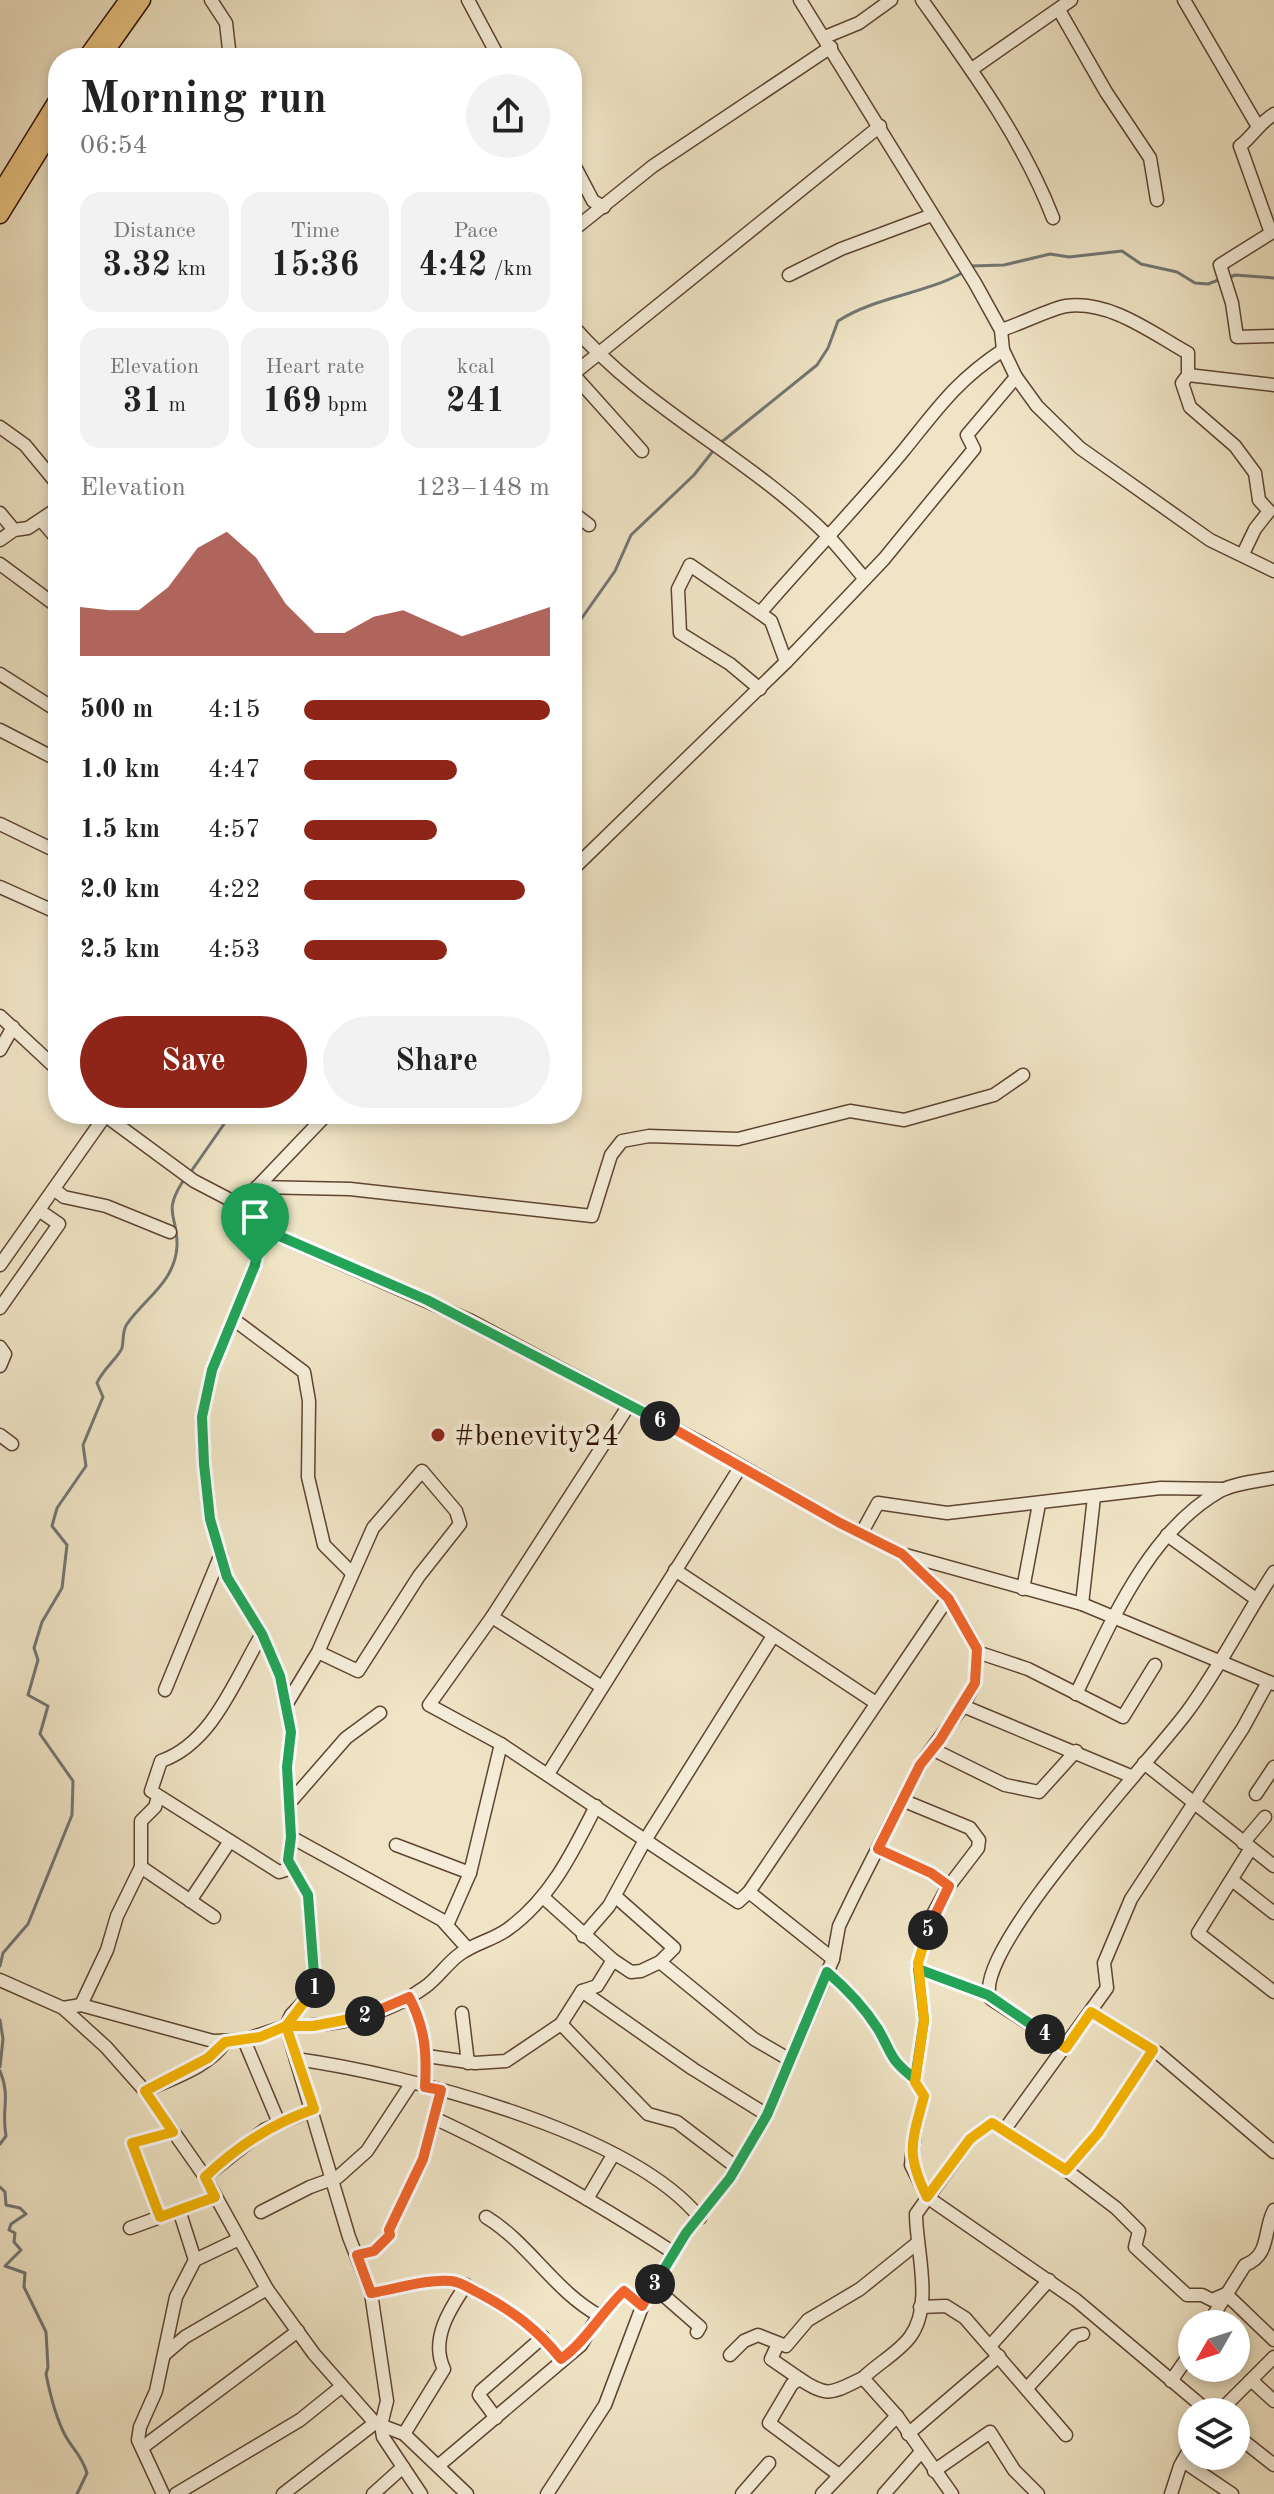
<!DOCTYPE html>
<meta charset="utf-8">
<style>
body{margin:0;font-family:"Old Standard TT",serif;background:#f2f2f2;color:#222;height:100vh;display:flex;flex-direction:column;font-size:30px;white-space:nowrap}
*{box-sizing:border-box;margin:0}
p{font-size:26px;color:#767676}
.icon{flex:none;width:44px;height:44px;fill:none;stroke:currentColor;stroke-width:2;stroke-linecap:round;stroke-linejoin:round}
.map{position:relative;flex:1;overflow:hidden}
.side{position:absolute;left:48px;top:48px;width:534px;height:1076px;display:flex;flex-direction:column;background:#fff;border-radius:32px;box-shadow:0 4px 12px #0003}
.side>*{flex:none}
.needle{width:52px;rotate:231deg}
.fabs{position:absolute;left:1178px;top:2310px;display:grid;gap:16px}
.fabs a{display:grid;place-items:center;width:72px;height:72px;border-radius:50%;background:#fff;box-shadow:0 4px 12px #0003;font-size:40px}
.pin{position:absolute;display:grid;place-items:center;width:68px;height:68px;color:#fff;margin:-82px -34px;border-radius:50% 50% 50% 0;rotate:-45deg;box-shadow:0 0 8px #0007}
.pin .icon{rotate:45deg}
.km{position:absolute;width:40px;height:40px;margin:-20px;border-radius:50%;background:#222;color:#fff;font-size:22px;line-height:40px;text-align:center}
.round{display:grid;place-items:center;flex:none;width:84px;height:84px;border-radius:42px;background:#f2f2f2}
.head{display:flex;align-items:center;justify-content:space-between;height:136px;padding:0 32px}
h1{font-size:44px;font-weight:700;line-height:60px}
.metrics{display:grid;grid-template-columns:repeat(3,1fr);gap:12px;height:136px;padding:8px 32px}
.metrics div{display:grid;align-content:center;border-radius:20px;background:#f2f2f2;text-align:center}
.metrics b{font-size:34px;font-weight:700}
.metrics small{font-size:22px;font-weight:400}
.metrics p{font-size:22px}
.chart{height:224px;padding:16px 32px}
.chart p{display:flex;justify-content:space-between}
.chart svg{width:100%;height:144px;margin-top:8px;fill:#8f2418;opacity:.7}
.action{display:flex;gap:16px;margin-top:auto;padding:16px 32px}
.action a{flex:1;height:92px;border-radius:48px;background:#8f2418;color:#fff;font-size:32px;font-weight:700;line-height:92px;text-align:center}
.action a+a{background:#f2f2f2;color:#222}
ul{padding:0 32px;list-style:none;font-size:26px}
li{display:grid;grid-template-columns:128px 96px 1fr;align-items:center;height:60px}
li i{height:20px;border-radius:10px;background:#8f2418}
.map>svg:first-child{display:block}
</style>
<div class="map">
<svg width="1274" height="2494" viewBox="0 0 1274 2494">
<rect width="100%" height="100%" fill="#efe4c5"/>
<filter id="stains"><feTurbulence type="fractalNoise" baseFrequency=".0025" numOctaves="4"/><feColorMatrix values="0 0 0 0 .2 0 0 0 0 .09 0 0 0 0 .02 0 0 0 .5 -.17"/></filter>
<radialGradient id="worn" r=".72"><stop offset=".6" stop-color="#630" stop-opacity="0"/><stop offset="1" stop-color="#630" stop-opacity=".3"/></radialGradient>
<g fill="none" stroke-linecap="round" stroke-linejoin="round">
<g stroke="#727673" stroke-width="3">
<polyline points="971,266 1004,265 1050,254 1069,257 1122,251 1141,264 1177,272 1195,283 1208,284 1221,279"/>
<polyline points="1228,278 1235,275 1274,278"/>
<path d="M719,444l98,-79 11,-17 10,-27c37,-24 86,-27 124,-48"/>
<polyline points="572,632 615,571 631,535 694,475 713,451"/>
<polyline points="190,1173 231,1114"/>
<path d="M0,1966l3,-13 25,-29 44,-109 1,-34 -33,-47 8,-28 -20,-11 10,-35 -4,-12 8,-26 20,-34 5,-43 -15,-19 5,-18 29,-42 -3,-21 20,-48 -6,-14c6,-14 21,-25 25,-35 2,-9 0,-17 5,-24 18,-26 48,-42 50,-78 1,-31 -15,-32 6,-65"/>
<polyline points="0,2020 3,2039 0,2067"/>
<path d="M0,2071c11,27 1,37 6,65l-6,8"/>
<path d="M0,2187l5,5 1,13 14,3 6,6 -15,10 -2,6 6,3 -1,9 7,8 -16,16 20,7 -1,14 22,45 2,35 -2,7c4,20 9,42 19,61 8,15 16,19 22,38l-10,21"/>
</g>
<defs>
<g id="minor">
<polyline points="211,0 226,23 230,58"/>
<polyline points="468,0 499,58"/>
<polyline points="800,0 975,283 1001,330 1003,350 1016,377 1037,406 1080,448 1210,540 1274,571"/>
<path d="M922,0c49,69 100,138 131,218"/>
<polyline points="1184,0 1257,125"/>
<polyline points="1059,10 1106,92 1150,158 1157,200"/>
<polyline points="825,37 859,23 891,0"/>
<polyline points="972,69 1071,0"/>
<path d="M1274,114c-16,10 -20,21 -34,32l31,87 -51,32 12,38 5,34 37,-1"/>
<polyline points="572,161 593,201 604,207"/>
<polyline points="572,231 653,166 831,47"/>
<polyline points="789,275 841,249 932,215"/>
<path d="M572,325c73,85 178,132 257,212 12,13 24,28 36,42"/>
<path d="M1001,330c17,-5 51,-22 65,-24 44,-6 86,27 122,47v22l-6,8 8,24 45,39 20,27 4,27 10,11 -14,18 -12,25"/>
<polyline points="573,374 642,451"/>
<polyline points="572,375 880,126"/>
<polyline points="1188,375 1274,385"/>
<polyline points="0,427 25,445 58,485"/>
<polyline points="572,512 589,525"/>
<polyline points="0,513 14,530"/>
<polyline points="41,520 58,540"/>
<polyline points="0,540 14,530 28,528 58,508"/>
<polyline points="0,564 58,607"/>
<polyline points="760,613 690,565 678,589 680,633 730,664 760,689"/>
<polyline points="786,662 884,559 974,449 967,435 1016,377"/>
<polyline points="0,674 58,711"/>
<polyline points="0,730 58,760"/>
<polyline points="0,824 58,852"/>
<path d="M572,870l214,-208 -15,-41 -11,-8c47,-55 98,-107 144,-163 34,-42 52,-69 99,-100"/>
<polyline points="0,887 58,913"/>
<polyline points="0,1016 58,1070"/>
<polyline points="0,1050 13,1027"/>
<polyline points="103,1114 194,1181 240,1205 263,1229 469,1320 703,1444 840,1523 902,1554 1082,1604 1274,1684"/>
<polyline points="257,1187 350,1189 592,1216 611,1155 622,1141 649,1136 738,1139 850,1111 904,1120 994,1095 1023,1075"/>
<polyline points="54,1189 64,1197 106,1206 170,1232"/>
<polyline points="240,1205 327,1114"/>
<polyline points="0,1265 105,1116"/>
<polyline points="0,1308 59,1224 40,1211"/>
<polyline points="233,1319 304,1372 309,1401 308,1477 324,1545 351,1572"/>
<polyline points="0,1347 5,1354 0,1366"/>
<polyline points="629,1405 492,1617 429,1705 501,1744 738,1902 749,1892 833,1959"/>
<polyline points="0,1435 12,1444"/>
<polyline points="861,1534 878,1503 947,1513 1161,1488 1223,1489"/>
<polyline points="1167,1535 1256,1599"/>
<polyline points="675,1570 876,1703"/>
<polyline points="1023,1589 1039,1504"/>
<polyline points="1082,1604 1094,1497"/>
<polyline points="492,1617 602,1687"/>
<path d="M262,1634c-27,45 -49,109 -101,127l-10,30 128,81 13,-4"/>
<polyline points="977,1652 1028,1669 1123,1717 1155,1665"/>
<polyline points="165,1690 221,1554"/>
<path d="M1076,1694c35,-71 72,-162 144,-203 15,-8 37,-10 54,-13"/>
<polyline points="286,1705 318,1652 373,1528 422,1471 456,1511 460,1524 419,1576 358,1671 318,1652"/>
<polyline points="963,1706 1133,1777"/>
<polyline points="932,1749 1005,1785 1039,1792 1076,1751"/>
<polyline points="1144,1763 1274,1866"/>
<polyline points="548,1774 741,1466"/>
<polyline points="1256,1794 1274,1767"/>
<polyline points="292,1800 346,1738 380,1713"/>
<polyline points="902,1800 970,1828 979,1840 978,1848 946,1890 932,1916 918,1963 924,2020 915,2082 924,2096 915,2131 911,2165 927,2197 1076,2300 1209,2412"/>
<polyline points="291,1837 442,1920 468,1949"/>
<polyline points="1243,1843 1265,1817"/>
<polyline points="396,1845 470,1873"/>
<polyline points="1251,1848 1198,1933 1274,1992"/>
<polyline points="878,1849 931,1873 949,1886"/>
<polyline points="141,1867 214,1917"/>
<polyline points="1232,1880 1274,1913"/>
<polyline points="749,1892 948,1598"/>
<polyline points="615,1896 674,1948 660,1962"/>
<polyline points="544,1898 613,1960 631,1972 641,1971 660,1962 754,2039 790,2060"/>
<polyline points="190,1901 230,1841"/>
<polyline points="448,1923 470,1873 501,1744"/>
<polyline points="583,1936 609,1906 644,1842 773,1636"/>
<polyline points="918,1969 988,1995"/>
<path d="M827,1972c20,17 37,35 51,57 15,26 11,30 37,50"/>
<polyline points="0,1980 63,2008 106,2047 145,2091 205,2177 267,2289 314,2354 375,2423 404,2434 467,2494"/>
<polyline points="582,1991 693,2069 767,2115"/>
<path d="M409,1997c16,30 18,56 16,90"/>
<polyline points="81,2005 107,1950 117,1916 141,1867 141,1821 155,1807 158,1797"/>
<polyline points="63,2008 81,2005 213,2041 244,2040 286,2026 291,2015 315,1990 308,1895 288,1860 291,1837 287,1767 291,1732 280,1676 262,1634 227,1577 210,1519 204,1464 202,1417 212,1370 255,1265 263,1229"/>
<polyline points="1091,2012 1158,2053 1274,2152"/>
<polyline points="462,2013 468,2063"/>
<polyline points="561,2024 648,2114 677,2122 736,2167"/>
<polyline points="244,2040 279,2123"/>
<path d="M1066,2048l-75,-49c-24,-44 165,-244 196,-287 32,-43 57,-94 87,-140"/>
<polyline points="427,2056 475,2063 506,2061 561,2024 582,1991 597,1986 613,1960"/>
<path d="M296,2059c108,15 334,72 404,159"/>
<path d="M145,2091c25,-12 65,-24 80,-49"/>
<path d="M434,2118c84,39 163,85 240,135"/>
<polyline points="1005,2129 1107,1988 1104,1963 1131,1899 1243,1728 1268,1682"/>
<polyline points="1066,2170 1098,2133 1153,2050"/>
<polyline points="205,2177 264,2130 314,2109"/>
<polyline points="587,2199 613,2155"/>
<polyline points="179,2210 195,2260"/>
<polyline points="261,2212 310,2187 338,2177 367,2151 411,2084"/>
<polyline points="160,2217 132,2143 173,2132"/>
<path d="M486,2217c43,26 69,75 114,99"/>
<polyline points="130,2228 215,2197"/>
<polyline points="357,2255 374,2251 390,2235 389,2230 423,2159 441,2090"/>
<polyline points="653,2286 700,2327 697,2332"/>
<path d="M371,2293c26,-4 54,-14 80,-12 11,1 19,8 28,12 34,18 57,36 82,66"/>
<polyline points="920,2307 946,2306 965,2318 1066,2435"/>
<path d="M1208,2324l37,-59c26,-10 18,-35 29,-55"/>
<polyline points="777,2346 771,2359 800,2379"/>
<polyline points="990,2346 1049,2280"/>
<polyline points="165,2354 185,2337 267,2289"/>
<polyline points="730,2355 744,2341 758,2335 786,2346 808,2320 860,2289 916,2244"/>
<path d="M863,2378c14,-14 35,-25 47,-41 24,-32 6,-87 6,-123l54,-75 22,-16 74,47 50,38 23,23 -4,16 52,48h15l10,5 14,-6 48,46"/>
<polyline points="1251,2380 1274,2401"/>
<polyline points="1171,2381 1192,2351"/>
<polyline points="1027,2388 1075,2336 1083,2334"/>
<polyline points="1219,2412 1274,2357"/>
<polyline points="496,2418 479,2395 481,2391 543,2337"/>
<path d="M404,2434l40,-65c-14,-29 5,-59 22,-84"/>
<polyline points="908,2434 999,2356"/>
<polyline points="1236,2435 1274,2465"/>
<polyline points="143,2447 298,2331"/>
<polyline points="1183,2461 1232,2494"/>
<polyline points="438,2466 581,2345 594,2323 624,2291 642,2306"/>
<polyline points="934,2471 990,2432 1014,2470 1038,2494"/>
<path d="M839,2475l-70,-52 23,-39 8,-5c29,20 33,13 63,-1l34,38 55,78"/>
<polyline points="163,2494 138,2440 140,2427 156,2391 176,2297 195,2260 237,2240"/>
<polyline points="176,2494 300,2420 341,2387"/>
<polyline points="283,2494 375,2423"/>
<polyline points="373,2494 403,2467"/>
<path d="M421,2494l-38,-57 -2,-12 6,-24 -16,-108 -22,-56 -63,-211c48,1 100,-10 139,-39 13,-9 21,-23 35,-33 15,-11 33,-14 48,-25 42,-30 65,-77 88,-123"/>
<polyline points="547,2494 605,2405 645,2299 686,2233 730,2178 767,2115 833,1959 839,1926 856,1891 920,1765 963,1706 975,1683 977,1649 969,1634 948,1598 904,1556"/>
<polyline points="742,2494 769,2463"/>
<polyline points="822,2494 897,2416"/>
<polyline points="884,2494 921,2452"/>
<polyline points="1171,2494 1180,2466 1192,2445"/>
</g>
<g id="major">
<polyline points="86,58 128,0"/>
<polyline points="101,58 142,0"/>
<polyline points="0,193 58,99"/>
<polyline points="0,215 58,121"/>
</g>
</defs>
<use href="#minor" stroke="#5e4431" stroke-width="15"/>
<use href="#major" stroke="#2d0e00" stroke-width="19"/>
<use href="#minor" stroke="#f5edd9" stroke-width="12"/>
<use href="#major" stroke="#e8c282" stroke-width="16"/>
</g>
<g fill="none" stroke-linecap="round" stroke-linejoin="round">
<defs>
<polyline id="split-1" points="255,1265 212,1370 202,1417 204,1464 210,1519 227,1577 262,1634 280,1676 291,1732 287,1767 291,1837 288,1860 308,1895 315,1988"/>
<path id="split-2" d="M315,1988l-29,38 28,83c-43,15 -76,37 -109,68l10,20 -55,20 -28,-74 41,-11 -28,-41 63,-33 17,-16 35,-5 26,-11h27l52,-10"/>
<path id="split-3" d="M365,2016l44,-19c16,30 18,56 16,90l16,3 -18,69 -34,71 1,5 -16,16 -17,4 14,38c25,-4 54,-14 80,-12 11,1 19,8 28,12 34,18 58,36 82,66 25,-18 40,-46 63,-68l18,15 13,-22"/>
<path id="split-4" d="M655,2284l31,-51 44,-55 37,-63 60,-143c20,17 37,35 51,57 15,26 11,30 37,50l9,-59 -6,-51 70,26 57,39"/>
<path id="split-5" d="M928,1930l-10,33 6,57 -9,62 9,14c-12,46 -19,57 3,101l43,-58 22,-16 74,47 32,-37 55,-83 -62,-38 -25,36 -21,-14"/>
<polyline id="split-6" points="660,1421 840,1523 902,1554 948,1598 977,1649 975,1683 940,1740 920,1765 878,1849 931,1873 949,1886 928,1930"/>
<polyline id="split-7" points="255,1265 263,1229 427,1300 660,1421"/>
</defs>
<use href="#split-1" stroke="#fff" stroke-width="16"/>
<use href="#split-2" stroke="#fff" stroke-width="16"/>
<use href="#split-3" stroke="#fff" stroke-width="16"/>
<use href="#split-4" stroke="#fff" stroke-width="16"/>
<use href="#split-5" stroke="#fff" stroke-width="16"/>
<use href="#split-6" stroke="#fff" stroke-width="16"/>
<use href="#split-7" stroke="#fff" stroke-width="16"/>
<use href="#split-1" stroke="#22a559" stroke-width="10"/>
<use href="#split-2" stroke="#f5b400" stroke-width="10"/>
<use href="#split-3" stroke="#f0652b" stroke-width="10"/>
<use href="#split-4" stroke="#22a559" stroke-width="10"/>
<use href="#split-5" stroke="#f5b400" stroke-width="10"/>
<use href="#split-6" stroke="#f0652b" stroke-width="10"/>
<use href="#split-7" stroke="#22a559" stroke-width="10"/>
</g>
<circle fill="#8f2418" stroke="#f5edd9" stroke-width="3" cx="438" cy="1435" r="8"/>
<g text-anchor="middle" stroke-width="8" stroke-linejoin="round" paint-order="stroke">
<g font-size="30" fill="#2d0e00" stroke="#f5edd9" text-anchor="start">
<text x="454" y="1445">#benevity24</text>
</g>
</g>
<rect width="100%" height="100%" filter="url(#stains)"/>
<rect width="100%" height="100%" fill="url(#worn)"/>
</svg>
<div class="fabs">
<a><svg class="needle" viewBox="-14 -14 28 28"><path d="M0-13l5 13h-10z" fill="#e53935"/><path d="M0 13l5-13h-10z" fill="#767676"/></svg></a>
<a><svg class="icon" aria-label="layers" viewBox="0 0 24 24"><path d="M12 4l9 5-9 5-9-5zM3 14l9 5 9-5"/></svg></a>
</div>
<div class="pin" style="left:255px;top:1265px;background:#1e9e55"><svg class="icon" aria-label="arrive" viewBox="0 0 24 24"><path d="M6 21V4h12l-3 4 3 4H6"/></svg></div>
<b class="km" style="left:315px;top:1988px">1</b>
<b class="km" style="left:365px;top:2016px">2</b>
<b class="km" style="left:655px;top:2284px">3</b>
<b class="km" style="left:1045px;top:2034px">4</b>
<b class="km" style="left:928px;top:1930px">5</b>
<b class="km" style="left:660px;top:1421px">6</b>
<section class="side">
<div class="head"><div><h1>Morning run</h1><p>06:54</p></div><a class="round"><svg class="icon" aria-label="share" viewBox="0 0 24 24"><path d="M12 15V3M7 8l5-5 5 5M5 13v7h14v-7"/></svg></a></div>
<div class="metrics">
<div><p>Distance</p><b>3.32<small> km</small></b></div>
<div><p>Time</p><b>15:36</b></div>
<div><p>Pace</p><b>4:42<small> /km</small></b></div>
</div>
<div class="metrics">
<div><p>Elevation</p><b>31<small> m</small></b></div>
<div><p>Heart rate</p><b>169<small> bpm</small></b></div>
<div><p>kcal</p><b>241</b></div>
</div>
<div class="chart"><p><span>Elevation</span>123–148 m</p>
<svg viewBox="0 0 160 44" preserveAspectRatio="none"><path d="M0 44V29L10 30L20 30L30 23L40 11L50 6L60 14L70 28L80 37L90 37L100 32L110 30L120 34L130 38L140 35L150 32L160 29V44z"/></svg>
</div>
<ul>
<li><b>500 m</b>4:15<i style="width:100%"></i></li>
<li><b>1.0 km</b>4:47<i style="width:62%"></i></li>
<li><b>1.5 km</b>4:57<i style="width:54%"></i></li>
<li><b>2.0 km</b>4:22<i style="width:90%"></i></li>
<li><b>2.5 km</b>4:53<i style="width:58%"></i></li>
</ul>
<div class="action"><a>Save</a><a>Share</a></div>
</section>
</div>
